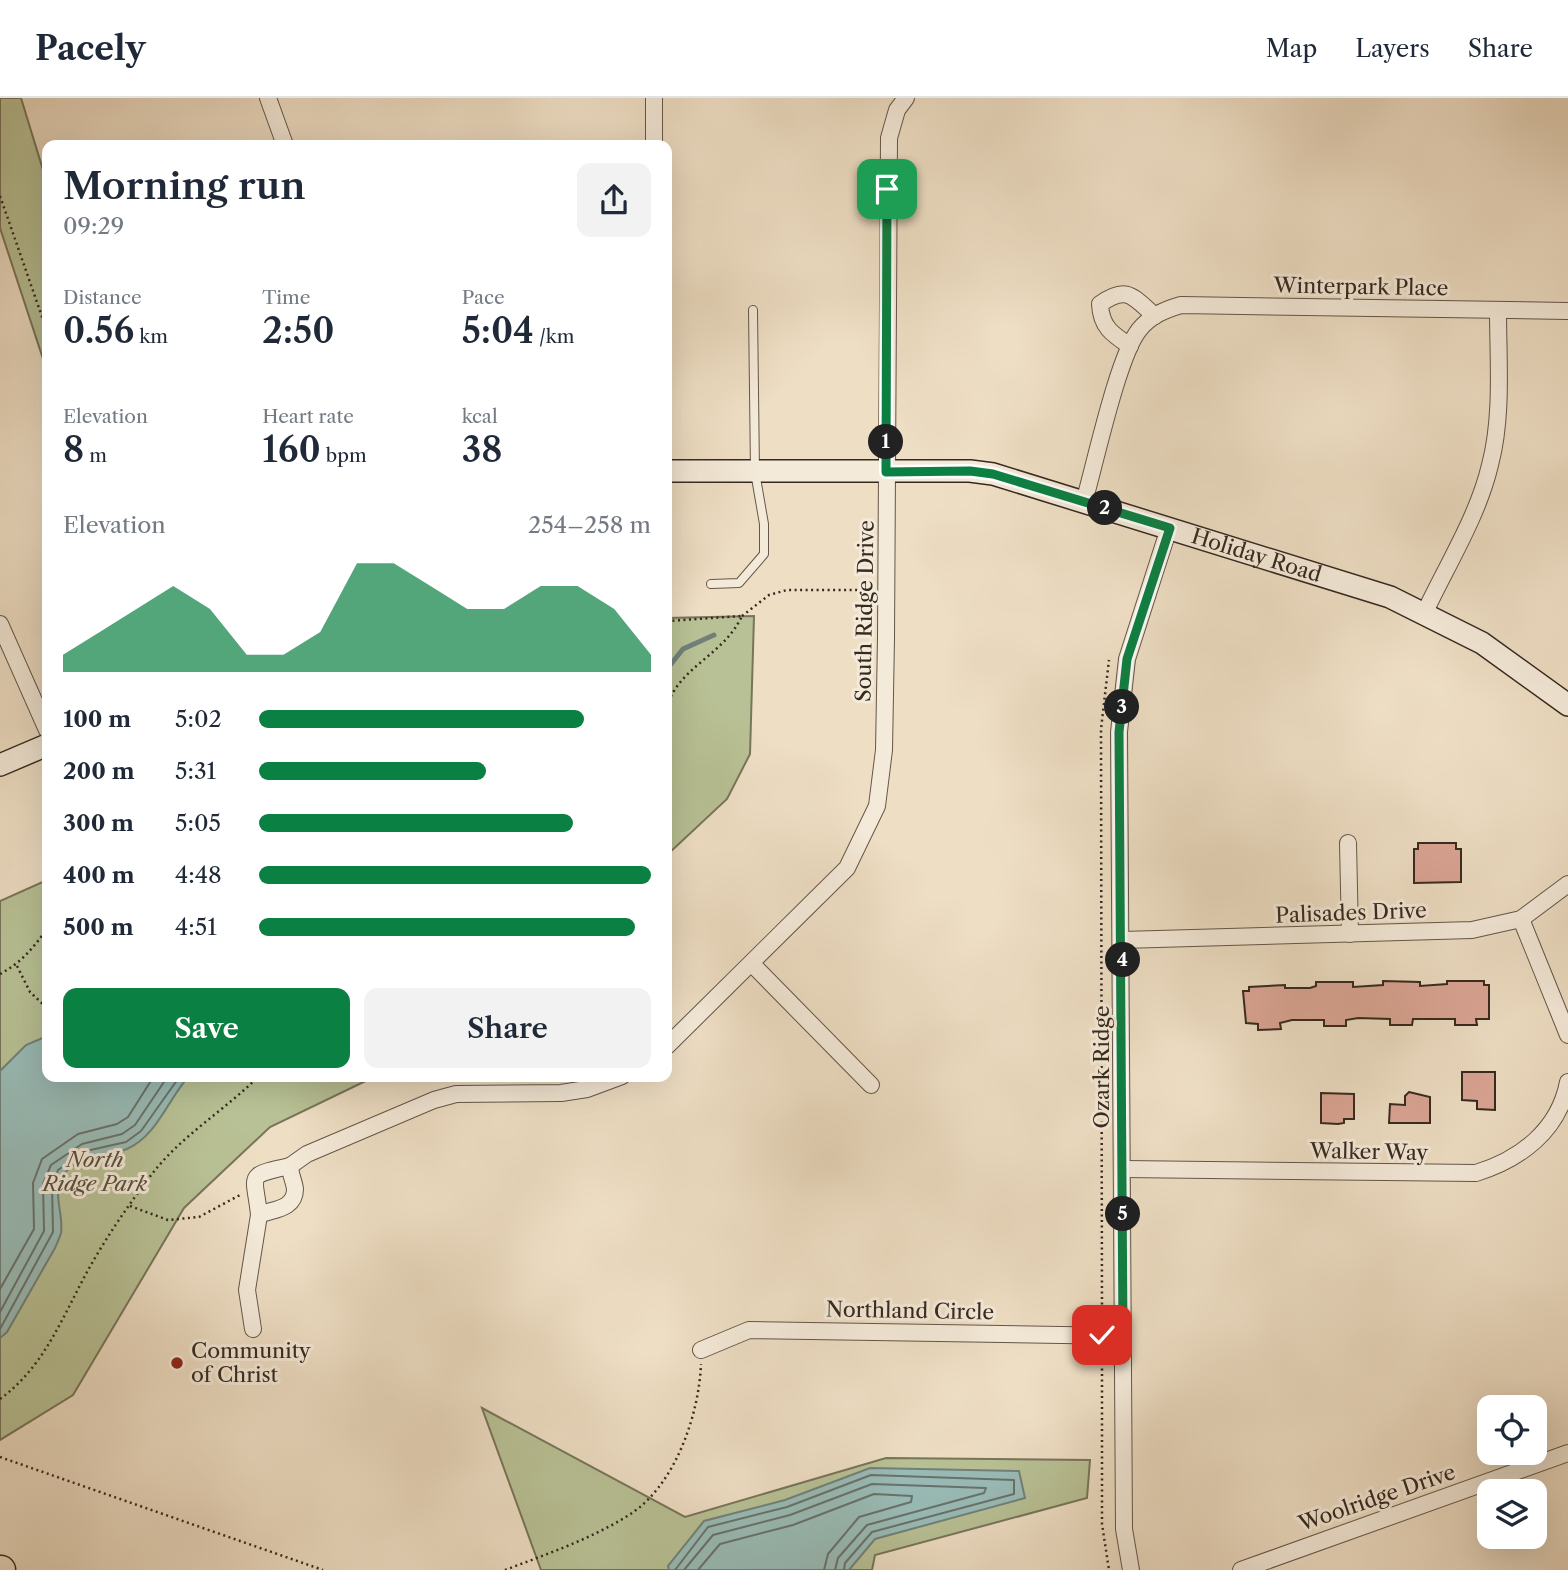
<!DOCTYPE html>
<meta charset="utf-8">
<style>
body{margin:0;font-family:"Libre Caslon Text",serif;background:#f2f2f3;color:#1f2937;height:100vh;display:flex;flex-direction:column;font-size:26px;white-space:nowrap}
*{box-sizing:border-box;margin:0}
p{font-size:23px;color:#747a83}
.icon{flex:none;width:38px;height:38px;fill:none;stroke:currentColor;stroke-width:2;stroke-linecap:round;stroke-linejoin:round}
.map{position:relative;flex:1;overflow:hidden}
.side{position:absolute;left:42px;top:42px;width:630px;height:942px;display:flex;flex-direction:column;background:#fff;border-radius:14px;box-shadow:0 7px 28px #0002}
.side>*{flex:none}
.tools{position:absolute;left:1477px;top:1297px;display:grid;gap:14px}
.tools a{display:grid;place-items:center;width:70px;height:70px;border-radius:14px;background:#fff;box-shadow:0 7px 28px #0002;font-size:35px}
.pin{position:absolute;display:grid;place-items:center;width:60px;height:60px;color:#fff;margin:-30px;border-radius:14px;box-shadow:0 4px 10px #0006}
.km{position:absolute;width:35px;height:35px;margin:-18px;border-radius:50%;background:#222;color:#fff;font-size:19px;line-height:35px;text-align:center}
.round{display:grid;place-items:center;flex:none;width:74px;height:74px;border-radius:14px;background:#f2f2f3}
.head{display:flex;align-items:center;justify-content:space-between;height:119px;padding:0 21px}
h1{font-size:38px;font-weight:600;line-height:52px}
.figures{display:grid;grid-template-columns:repeat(3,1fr);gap:10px;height:119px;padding:7px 21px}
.figures div{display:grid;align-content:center}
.figures b{font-size:35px;font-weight:600}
.figures small{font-size:19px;font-weight:400}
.figures p{font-size:19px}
.chart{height:196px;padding:14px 21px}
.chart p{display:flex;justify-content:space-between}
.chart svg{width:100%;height:126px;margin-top:7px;fill:#0b8043;opacity:.7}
.cta{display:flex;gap:14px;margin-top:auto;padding:14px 21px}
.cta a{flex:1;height:80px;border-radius:14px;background:#0b8043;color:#fff;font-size:28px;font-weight:600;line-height:80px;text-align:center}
.cta a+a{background:#f2f2f3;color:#1f2937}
ul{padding:0 21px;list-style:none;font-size:23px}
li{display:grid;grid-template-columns:112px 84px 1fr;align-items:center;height:52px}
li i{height:18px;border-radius:9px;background:#0b8043}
header{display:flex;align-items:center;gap:42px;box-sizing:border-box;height:98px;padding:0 35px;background:#fff;border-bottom:2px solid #e0e1e3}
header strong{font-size:33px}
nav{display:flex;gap:38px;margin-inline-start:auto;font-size:24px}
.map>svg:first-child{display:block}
</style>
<header>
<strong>Pacely</strong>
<nav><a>Map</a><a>Layers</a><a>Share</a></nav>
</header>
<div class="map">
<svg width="1568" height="1472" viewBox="0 0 1568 1472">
<rect width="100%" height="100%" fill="#eedec4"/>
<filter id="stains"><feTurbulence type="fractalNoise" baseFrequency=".00286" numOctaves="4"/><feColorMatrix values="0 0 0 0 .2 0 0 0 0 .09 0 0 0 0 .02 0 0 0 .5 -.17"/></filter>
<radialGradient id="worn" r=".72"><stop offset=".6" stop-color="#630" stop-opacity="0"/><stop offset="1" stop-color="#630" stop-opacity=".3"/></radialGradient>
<g fill="#b8c195" stroke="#77755a" stroke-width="2">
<polygon points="0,0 21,0 47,85 47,273 0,130"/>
<polygon points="754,518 750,656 727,701 667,757 667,520"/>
<polygon points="47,782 47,978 376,978 270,1029 184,1110 73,1297 0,1342 0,803"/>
<polygon points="482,1310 685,1419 886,1360 1090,1362 1087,1400 875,1457 872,1472 541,1472"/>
</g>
<g fill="#99bcb7" stroke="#71817a" stroke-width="2">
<path d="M47,938v40h142c-21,23 -32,60 -62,73 -20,8 -49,6 -63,25 -13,18 0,40 -3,59 -1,4 -4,10 -6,15l-48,84 -7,6v-267l26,-26z"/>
<polygon points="870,1370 1019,1373 1025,1400 875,1441 849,1472 669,1472 668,1468 704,1423 785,1402"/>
</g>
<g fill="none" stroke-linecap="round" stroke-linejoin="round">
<g stroke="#68726b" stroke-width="2">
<polyline points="0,1191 34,1131 33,1085 42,1061 78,1036 117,1026 128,1019 154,978"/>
<polyline points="0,1214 44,1133 43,1086 51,1067 82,1046 122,1036 135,1027 168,978"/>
<polyline points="0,1231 53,1134 52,1087 58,1072 86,1053 126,1044 141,1033 180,978"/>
<polyline points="675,1472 708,1429 787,1409 871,1377 1014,1382 1014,1396 872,1434 845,1465 844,1472"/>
<polyline points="684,1472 713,1437 790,1417 872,1386 986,1390 984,1395 867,1427 838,1460 835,1472"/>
<polyline points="698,1472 720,1446 793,1427 874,1396 912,1398 911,1404 859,1419 828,1456 824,1472"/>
</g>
<polyline stroke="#71817a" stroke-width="5" points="667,571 683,551 714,537"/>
</g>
<g fill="#dba595" stroke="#36291f" stroke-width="2">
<polygon points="1418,745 1456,745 1456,751 1461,751 1461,784 1414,785 1414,751 1418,751"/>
<polygon points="1383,883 1420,884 1420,888 1447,886 1447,883 1484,883 1484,887 1489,887 1489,921 1476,921 1477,927 1455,927 1455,921 1413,921 1412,927 1390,927 1390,921 1358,920 1346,922 1346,928 1324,928 1324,922 1292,922 1280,925 1281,931 1258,932 1258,926 1246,925 1243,893 1249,893 1249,889 1285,887 1285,890 1310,890 1316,888 1316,884 1353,884 1353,889 1383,887"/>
<polygon points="1462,974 1495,974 1495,1012 1477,1011 1477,1003 1462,1002"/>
<polygon points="1409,994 1430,999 1430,1025 1389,1025 1390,1006 1405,1007 1405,998"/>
<polygon points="1321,995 1354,996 1354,1021 1344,1021 1344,1025 1338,1026 1321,1025"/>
</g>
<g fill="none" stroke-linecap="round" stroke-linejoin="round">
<defs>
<polyline id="lane" points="711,486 739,485 764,456 764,426 755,374 753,212"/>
<g id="street">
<polyline points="268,0 285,47"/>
<polyline points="654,0 654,47"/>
<path d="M1130,248c-18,-12 -29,-19 -30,-42 27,-19 32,-8 55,12"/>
<path d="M1084,404c11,-38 34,-146 55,-172 11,-14 25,-20 42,-25l387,6"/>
<path d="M1425,514c22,-47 53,-96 65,-147 13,-49 8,-105 8,-155"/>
<polyline points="0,526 47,632"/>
<polyline points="1348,745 1350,836"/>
<polyline points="1521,821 1568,937"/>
<polyline points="1122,842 1472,832 1521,821 1568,786"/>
<polyline points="752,866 871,987"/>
<polyline points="667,948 847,770 877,708 884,652 886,540 889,40 897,12 906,0"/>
<polyline points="290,1068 307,1056 434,1002 456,996 561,995 587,991 622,978"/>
<path d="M290,1068c0,8 4,15 5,23 0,21 -23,20 -36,26 -4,-41 -15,-39 31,-49z"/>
<path d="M1124,1071l352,4c45,-14 83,-43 92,-91"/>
<polyline points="253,1231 247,1192 259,1117"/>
<polyline points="701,1252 749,1232 1123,1238"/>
<polyline points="1131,1472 1124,1431 1119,634 1127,561 1169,430"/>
<polyline points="1241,1472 1568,1355"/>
</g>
<g id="secondary">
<path id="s1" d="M667,373h303l23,3 397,123 92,46 86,62"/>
<polyline points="0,667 47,647"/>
</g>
<polyline id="highway" points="0,1472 1,1472"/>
</defs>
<use href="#lane" stroke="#645648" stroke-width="10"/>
<use href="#street" stroke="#645648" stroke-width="18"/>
<use href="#secondary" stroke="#36291f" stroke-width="24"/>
<use href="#highway" stroke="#36291f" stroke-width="31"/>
<g stroke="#36291f" stroke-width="2.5" stroke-dasharray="2 3.5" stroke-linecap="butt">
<polyline points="0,98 47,233"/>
<polyline points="742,518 769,497 787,492 871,492"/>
<path d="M667,523l75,-5c-19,40 -62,50 -75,90"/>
<polyline points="17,868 30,894 47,910"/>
<path d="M0,876c21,-11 33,-26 47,-45"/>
<polyline points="130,1108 168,1122 199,1119 240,1097"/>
<polyline points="1102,1223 1101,631 1109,562"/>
<polyline points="1102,1254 1102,1426 1109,1472"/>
<path d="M0,1301c44,-32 62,-81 87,-127 18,-33 42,-68 65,-98 29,-38 73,-64 107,-98"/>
<polyline points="0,1359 323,1472"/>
<path d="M505,1472c42,-16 86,-31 124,-55 46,-29 70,-100 72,-151"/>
</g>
<use href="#lane" stroke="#f4ead9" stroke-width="8"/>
<use href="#street" stroke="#f4ead9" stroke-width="16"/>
<use href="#secondary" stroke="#f4ead9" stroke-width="21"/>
<use href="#highway" stroke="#eedec4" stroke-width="28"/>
</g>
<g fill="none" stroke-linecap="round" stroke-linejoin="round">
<defs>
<polyline id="route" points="887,91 886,374 970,373 993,376 1170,430 1127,561 1119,634 1123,1238 1102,1237"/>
</defs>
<use href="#route" stroke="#fff" stroke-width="14"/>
<use href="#route" stroke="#0b8043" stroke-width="9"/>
</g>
<circle fill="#8f2418" stroke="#f4ead9" stroke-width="2.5" cx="177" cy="1265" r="7"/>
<g text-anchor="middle" stroke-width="6" stroke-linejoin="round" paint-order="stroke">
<g font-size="21" fill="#36291f" stroke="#f4ead9">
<text transform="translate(1361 189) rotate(1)" y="7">Winterpark Place</text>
<text dy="7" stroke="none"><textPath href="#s1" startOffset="602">Holiday Road</textPath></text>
<text transform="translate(865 513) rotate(-89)" y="7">South Ridge Drive</text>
<text transform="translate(1351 815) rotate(-2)" y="7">Palisades Drive</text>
<text transform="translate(1102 969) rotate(-90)" y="7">Ozark Ridge</text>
<text transform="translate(1369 1054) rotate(1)" y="7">Walker Way</text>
<text transform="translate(910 1213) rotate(1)" y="7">Northland Circle</text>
<text transform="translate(1377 1400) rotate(-19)" y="7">Woolridge Drive</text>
</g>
<g font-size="21" font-style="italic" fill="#564f3c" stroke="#f4ead9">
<text x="95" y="1069">North<tspan x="95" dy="24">Ridge Park</tspan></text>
</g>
<g font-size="21" fill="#36291f" stroke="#f4ead9" text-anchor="start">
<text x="191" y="1260">Community<tspan x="191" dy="24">of Christ</tspan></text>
</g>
</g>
<rect width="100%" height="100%" filter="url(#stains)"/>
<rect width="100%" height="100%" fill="url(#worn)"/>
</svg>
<div class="tools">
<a><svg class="icon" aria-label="locate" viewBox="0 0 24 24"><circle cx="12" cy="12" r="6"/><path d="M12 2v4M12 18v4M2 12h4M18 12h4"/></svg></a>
<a><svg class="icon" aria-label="layers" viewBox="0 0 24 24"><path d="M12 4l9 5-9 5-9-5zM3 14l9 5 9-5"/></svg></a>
</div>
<div class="pin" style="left:887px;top:91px;background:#1e9e55"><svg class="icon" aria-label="arrive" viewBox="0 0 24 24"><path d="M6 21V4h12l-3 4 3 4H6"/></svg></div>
<div class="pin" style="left:1102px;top:1237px;background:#d93025"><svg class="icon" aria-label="check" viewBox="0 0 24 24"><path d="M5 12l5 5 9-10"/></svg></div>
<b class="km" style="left:886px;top:344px">1</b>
<b class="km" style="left:1105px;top:410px">2</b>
<b class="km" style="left:1122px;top:609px">3</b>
<b class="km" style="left:1123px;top:862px">4</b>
<b class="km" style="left:1123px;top:1116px">5</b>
<section class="side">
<div class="head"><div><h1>Morning run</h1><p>09:29</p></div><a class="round"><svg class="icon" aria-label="share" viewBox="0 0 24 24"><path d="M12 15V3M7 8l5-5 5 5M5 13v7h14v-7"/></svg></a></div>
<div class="figures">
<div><p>Distance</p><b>0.56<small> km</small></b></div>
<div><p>Time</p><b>2:50</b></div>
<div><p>Pace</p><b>5:04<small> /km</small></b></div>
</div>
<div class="figures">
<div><p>Elevation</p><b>8<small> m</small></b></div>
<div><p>Heart rate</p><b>160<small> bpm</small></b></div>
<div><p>kcal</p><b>38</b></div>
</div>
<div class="chart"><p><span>Elevation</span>254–258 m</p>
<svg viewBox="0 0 160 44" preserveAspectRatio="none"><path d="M0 44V38L10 30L20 22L30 14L40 22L50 38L60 38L70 30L80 6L90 6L100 14L110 22L120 22L130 14L140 14L150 22L160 38V44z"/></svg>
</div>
<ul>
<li><b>100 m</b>5:02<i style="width:83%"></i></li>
<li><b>200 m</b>5:31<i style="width:58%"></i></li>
<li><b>300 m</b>5:05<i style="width:80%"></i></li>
<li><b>400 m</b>4:48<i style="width:100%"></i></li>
<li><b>500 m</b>4:51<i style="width:96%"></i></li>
</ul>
<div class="cta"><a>Save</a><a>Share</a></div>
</section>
</div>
